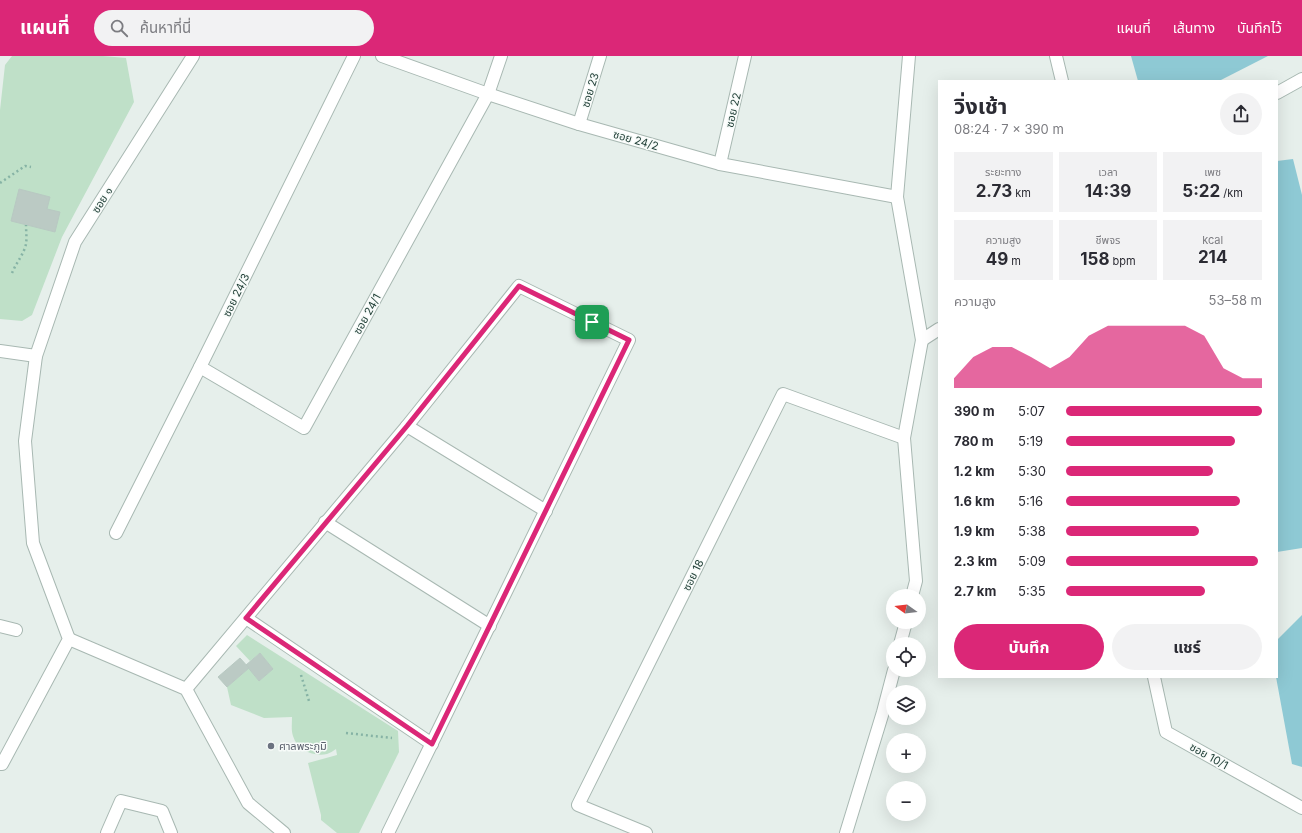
<!DOCTYPE html>
<html lang="th">
<meta charset="utf-8">
<style>
body{margin:0;font-family:Inter,"Noto Sans Thai",sans-serif;background:#f2f2f3;color:#2b2b33;height:100vh;display:flex;flex-direction:column;font-size:15px;white-space:nowrap}
*{box-sizing:border-box;margin:0}
p{font-size:13px;color:#7c7c81}
.icon{flex:none;width:22px;height:22px;fill:none;stroke:currentColor;stroke-width:2;stroke-linecap:round;stroke-linejoin:round}
.map{position:relative;flex:1;overflow:hidden}
.drawer{position:absolute;left:938px;top:24px;width:340px;height:598px;display:flex;flex-direction:column;background:#fff;border-radius:0px;box-shadow:0 4px 16px #0002}
.drawer>*{flex:none}
.needle{width:26px;rotate:284deg}
.controls{position:absolute;left:886px;top:533px;display:grid;gap:8px}
.controls a{display:grid;place-items:center;width:40px;height:40px;border-radius:50%;background:#fff;box-shadow:0 4px 16px #0002;font-size:20px}
.pin{position:absolute;display:grid;place-items:center;width:34px;height:34px;color:#fff;margin:-17px;border-radius:8px;box-shadow:0 2px 6px #0006}
.round{display:grid;place-items:center;flex:none;width:42px;height:42px;border-radius:21px;background:#f2f2f3}
.headline{display:flex;align-items:center;justify-content:space-between;height:68px;padding:0 16px}
h1{font-size:22px;font-weight:700;line-height:30px}
.metrics{display:grid;grid-template-columns:repeat(3,1fr);gap:6px;height:68px;padding:4px 16px}
.metrics div{display:grid;align-content:center;border-radius:0px;background:#f2f2f3;text-align:center}
.metrics b{font-size:17px;font-weight:700}
.metrics small{font-size:11px;font-weight:400}
.metrics p{font-size:11px}
.chart{height:112px;padding:8px 16px}
.chart p{display:flex;justify-content:space-between}
.chart svg{width:100%;height:72px;margin-top:4px;fill:#db2777;opacity:.7}
.cta{display:flex;gap:8px;margin-top:auto;padding:8px 16px}
.cta a{flex:1;height:46px;border-radius:24px;background:#db2777;color:#fff;font-size:16px;font-weight:700;line-height:46px;text-align:center}
.cta a+a{background:#f2f2f3;color:#2b2b33}
ul{padding:0 16px;list-style:none;font-size:13px}
li{display:grid;grid-template-columns:64px 48px 1fr;align-items:center;height:30px}
li i{height:10px;border-radius:5px;background:#db2777}
header{display:flex;align-items:center;gap:24px;box-sizing:border-box;height:56px;padding:0 20px;background:#db2777;color:#fff}
header strong{font-size:19px}
nav{display:flex;gap:22px;margin-inline-start:auto;font-size:14px}
.search{width:280px;height:36px;background:#f2f2f3;display:flex;align-items:center;gap:10px;box-sizing:border-box;padding:0 14px;border-radius:22px;color:#7c7c81;font-size:15px}
.map>svg:first-child{display:block}
</style>
<header>
<strong>แผนที่</strong>
<div class="search"><svg class="icon" aria-label="search" viewBox="0 0 24 24"><circle cx="10" cy="10" r="6"/><path d="M15 15l6 6"/></svg>ค้นหาที่นี่</div>
<nav><a>แผนที่</a><a>เส้นทาง</a><a>บันทึกไว้</a></nav>
</header>
<div class="map">
<svg width="1302" height="777" viewBox="0 0 1302 777">
<rect width="100%" height="100%" fill="#e6efeb"/>
<g fill="#bfe0c8">
<polygon points="12,0 103,0 126,2 134,46 62,181 32,259 22,265 0,263 0,54 5,9"/>
<path d="M247,579l151,96 1,21 -40,81h-22l-16,-13v-5l-13,-52 29,-8 -1,-6c-3,2 -6,4 -9,5 -13,3 -30,-4 -34,-18 -2,-6 -1,-12 -1,-19l-28,1 -33,-13 -4,-18 22,-19 10,13 14,-12 -13,-16 -10,8 -14,-15z"/>
</g>
<g fill="#8ec9d4">
<polygon points="1131,0 1268,0 1219,25 1138,25"/>
<polygon points="1293,103 1302,139 1302,492 1277,496 1277,105"/>
<polygon points="1302,559 1302,711 1292,708 1276,621 1277,621 1277,584"/>
</g>
<g fill="#bbcac4" stroke="#b8c9c2">
<polygon points="19,133 50,141 47,153 60,156 55,176 11,165"/>
<polygon points="260,597 273,613 259,625 246,609"/>
<polygon points="240,602 249,612 227,631 218,621"/>
</g>
<g fill="none" stroke-linecap="round" stroke-linejoin="round">
<defs>
<g id="street">
<polyline points="382,0 488,38 579,68 720,108 897,141"/>
<polyline points="909,0 897,141 922,284 904,382 916,525 912,540"/>
<polyline points="1056,0 1062,25"/>
<polyline points="1277,37 1302,23"/>
<polyline points="579,68 600,0"/>
<polyline points="720,108 745,0"/>
<polyline points="922,284 939,273"/>
<polyline points="0,295 36,300"/>
<polyline points="200,311 304,372 488,38 501,0"/>
<polyline points="407,370 546,455"/>
<polyline points="325,466 490,570"/>
<polyline points="116,477 200,311 354,0"/>
<polyline points="246,562 432,688"/>
<polyline points="0,570 16,574"/>
<polyline points="69,583 186,633 248,747 284,777"/>
<polyline points="900,588 906,566"/>
<polyline points="1154,621 1166,676 1302,752"/>
<polyline points="186,633 407,370 519,230 629,284 388,777"/>
<polyline points="0,708 2,708 69,583 33,487 25,385 36,300 75,186 193,0"/>
<polyline points="107,777 121,745 162,755 171,777"/>
<polyline points="646,777 578,749 783,338 904,382"/>
<polyline points="846,777 883,656 894,614"/>
</g>
</defs>
<use href="#street" stroke="#a8b8b2" stroke-width="14"/>
<g stroke="#86b3a5" stroke-width="2.5" stroke-dasharray="2 3" stroke-linecap="butt">
<polyline points="0,127 25,110 31,111"/>
<path d="M12,217c4,-10 12,-19 14,-29 1,-6 0,-13 0,-19"/>
<polyline points="301,619 309,645"/>
<polyline points="346,677 392,682"/>
</g>
<use href="#street" stroke="#fff" stroke-width="12"/>
</g>
<g fill="none" stroke-linecap="round" stroke-linejoin="round">
<defs>
<polygon id="route" points="519,230 629,284 432,688 246,562 407,370"/>
</defs>
<use href="#route" stroke="#fff" stroke-width="8"/>
<use href="#route" stroke="#db2777" stroke-width="5"/>
</g>
<circle fill="#6b7280" stroke="#f7fbf9" stroke-width="1.5" cx="271" cy="690" r="4"/>
<g text-anchor="middle" stroke-width="3" stroke-linejoin="round" paint-order="stroke">
<g font-size="11" fill="#24423a" stroke="#f7fbf9">
<text transform="translate(590 34) rotate(-73)" y="4">ซอย 23</text>
<text transform="translate(733 54) rotate(-77)" y="4">ซอย 22</text>
<text transform="translate(636 84) rotate(16)" y="4">ซอย 24/2</text>
<text transform="translate(102 144) rotate(-58)" y="4">ซอย ๑</text>
<text transform="translate(236 239) rotate(-64)" y="4">ซอย 24/3</text>
<text transform="translate(367 258) rotate(-61)" y="4">ซอย 24/1</text>
<text transform="translate(693 519) rotate(-64)" y="4">ซอย 18</text>
<text transform="translate(1209 700) rotate(29)" y="4">ซอย 10/1</text>
</g>
<g font-size="11" fill="#5b616d" stroke="#f7fbf9" text-anchor="start">
<text x="279" y="694">ศาลพระภูมิ</text>
</g>
</g>
</svg>
<div class="controls">
<a><svg class="needle" viewBox="-14 -14 28 28"><path d="M0-13l5 13h-10z" fill="#e53935"/><path d="M0 13l5-13h-10z" fill="#7c7c81"/></svg></a>
<a><svg class="icon" aria-label="locate" viewBox="0 0 24 24"><circle cx="12" cy="12" r="6"/><path d="M12 2v4M12 18v4M2 12h4M18 12h4"/></svg></a>
<a><svg class="icon" aria-label="layers" viewBox="0 0 24 24"><path d="M12 4l9 5-9 5-9-5zM3 14l9 5 9-5"/></svg></a>
<a>+</a>
<a>−</a>
</div>
<div class="pin" style="left:592px;top:266px;background:#1e9e55"><svg class="icon" aria-label="arrive" viewBox="0 0 24 24"><path d="M6 21V4h12l-3 4 3 4H6"/></svg></div>
<section class="drawer">
<div class="headline"><div><h1>วิ่งเช้า</h1><p>08:24 · 7 × 390 m</p></div><a class="round"><svg class="icon" aria-label="share" viewBox="0 0 24 24"><path d="M12 15V3M7 8l5-5 5 5M5 13v7h14v-7"/></svg></a></div>
<div class="metrics">
<div><p>ระยะทาง</p><b>2.73<small> km</small></b></div>
<div><p>เวลา</p><b>14:39</b></div>
<div><p>เพซ</p><b>5:22<small> /km</small></b></div>
</div>
<div class="metrics">
<div><p>ความสูง</p><b>49<small> m</small></b></div>
<div><p>ชีพจร</p><b>158<small> bpm</small></b></div>
<div><p>kcal</p><b>214</b></div>
</div>
<div class="chart"><p><span>ความสูง</span>53–58 m</p>
<svg viewBox="0 0 160 44" preserveAspectRatio="none"><path d="M0 44V38L10 25L20 19L30 19L40 25L50 32L60 25L70 12L80 6L90 6L100 6L110 6L120 6L130 12L140 32L150 38L160 38V44z"/></svg>
</div>
<ul>
<li><b>390 m</b>5:07<i style="width:100%"></i></li>
<li><b>780 m</b>5:19<i style="width:86%"></i></li>
<li><b>1.2 km</b>5:30<i style="width:75%"></i></li>
<li><b>1.6 km</b>5:16<i style="width:89%"></i></li>
<li><b>1.9 km</b>5:38<i style="width:68%"></i></li>
<li><b>2.3 km</b>5:09<i style="width:98%"></i></li>
<li><b>2.7 km</b>5:35<i style="width:71%"></i></li>
</ul>
<div class="cta"><a>บันทึก</a><a>แชร์</a></div>
</section>
</div>
